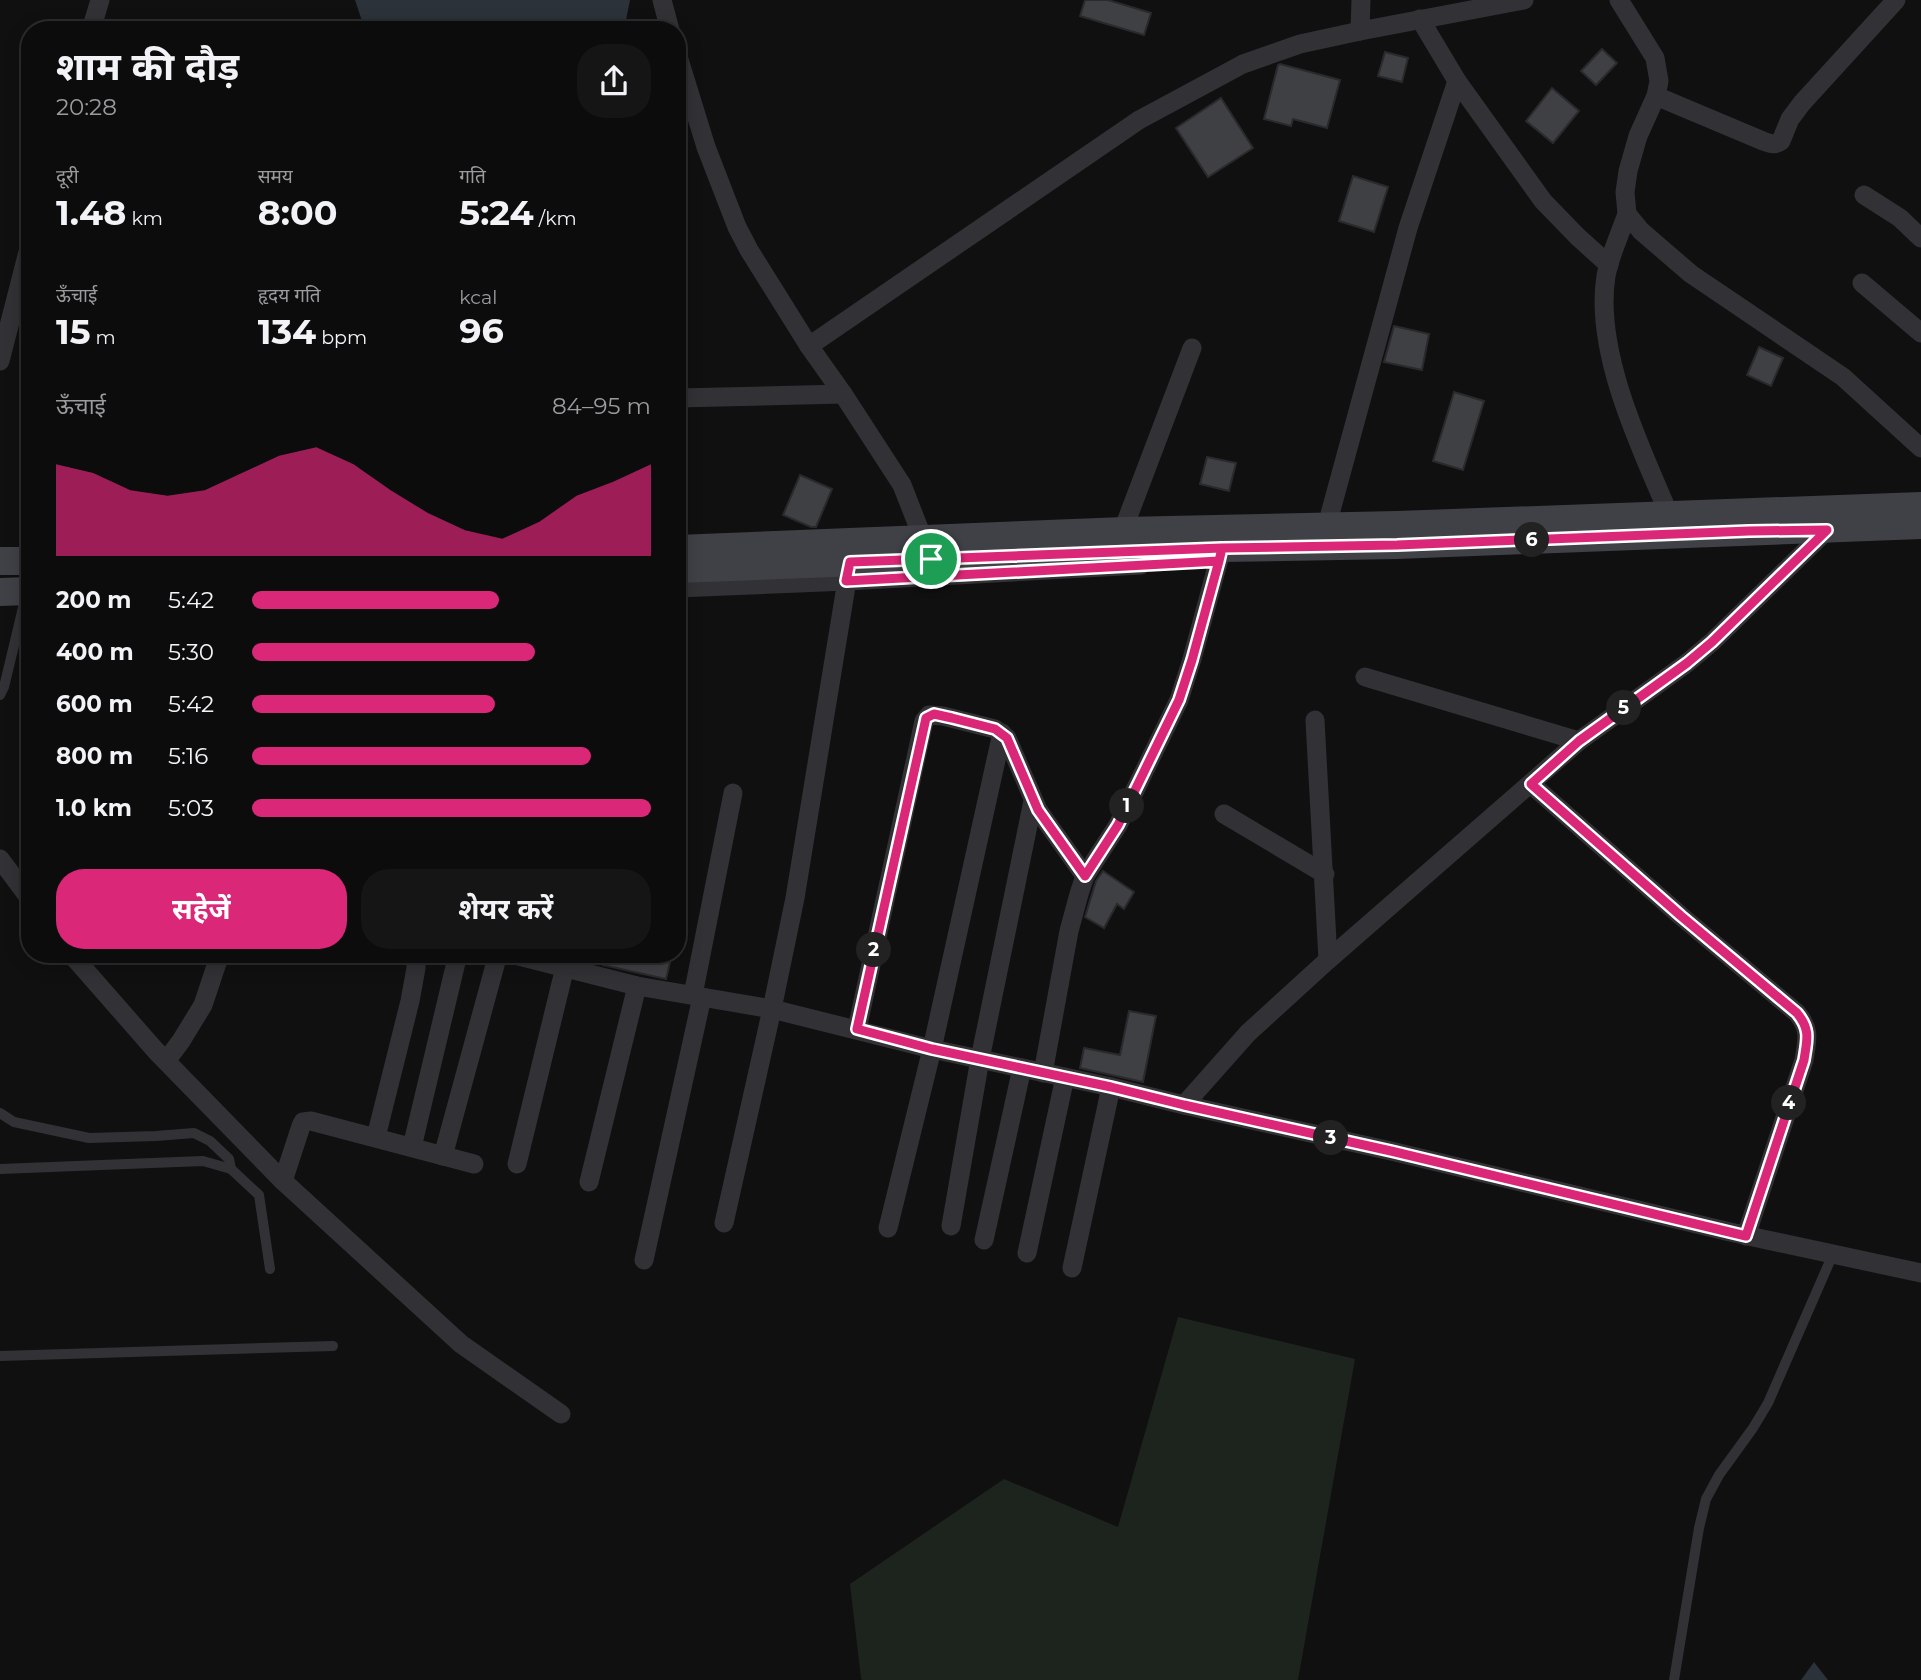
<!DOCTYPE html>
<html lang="hi">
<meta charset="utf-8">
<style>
body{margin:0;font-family:Montserrat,"Noto Sans Devanagari",sans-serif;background:#151516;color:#f1f3f6;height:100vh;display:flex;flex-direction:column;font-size:26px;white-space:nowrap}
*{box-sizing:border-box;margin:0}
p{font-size:23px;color:#9a9b9d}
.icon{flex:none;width:38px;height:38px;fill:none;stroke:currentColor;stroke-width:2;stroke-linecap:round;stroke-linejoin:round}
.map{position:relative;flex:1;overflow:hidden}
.sheet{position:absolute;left:21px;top:21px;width:665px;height:942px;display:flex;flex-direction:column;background:#0c0c0d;border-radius:28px;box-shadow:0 4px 18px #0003,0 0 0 2px #2c2c2e}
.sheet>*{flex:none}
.pin{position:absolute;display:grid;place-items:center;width:60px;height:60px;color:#fff;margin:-30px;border:4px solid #fff;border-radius:50%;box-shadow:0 2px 7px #0007}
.km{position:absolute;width:35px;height:35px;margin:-18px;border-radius:50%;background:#222;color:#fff;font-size:19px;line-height:35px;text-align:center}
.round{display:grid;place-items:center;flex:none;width:74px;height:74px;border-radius:28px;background:#151516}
.summary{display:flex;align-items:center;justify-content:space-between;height:119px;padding:0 35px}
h1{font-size:38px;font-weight:700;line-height:52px}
.figures{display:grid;grid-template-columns:repeat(3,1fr);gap:10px;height:119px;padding:7px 35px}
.figures div{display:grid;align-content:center}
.figures b{font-size:35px;font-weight:700}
.figures small{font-size:19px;font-weight:400}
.figures p{font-size:19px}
.chart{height:196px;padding:14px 35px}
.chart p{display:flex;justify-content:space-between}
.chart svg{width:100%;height:126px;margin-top:7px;fill:#db2777;opacity:.7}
.button{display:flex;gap:14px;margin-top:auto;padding:14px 35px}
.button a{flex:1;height:80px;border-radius:28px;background:#db2777;color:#fff;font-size:28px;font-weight:700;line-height:80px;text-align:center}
.button a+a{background:#151516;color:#f1f3f6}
ul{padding:0 35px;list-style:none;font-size:23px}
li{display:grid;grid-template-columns:112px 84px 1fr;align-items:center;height:52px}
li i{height:18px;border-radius:9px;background:#db2777}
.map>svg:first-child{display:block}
</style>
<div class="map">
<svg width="1921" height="1680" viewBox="0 0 1921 1680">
<rect width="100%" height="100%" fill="#101011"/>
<polygon fill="#1d241e" points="1178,1317 1355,1359 1298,1680 862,1680 861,1678 850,1584 1004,1479 1118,1527"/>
<g fill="#2b3239">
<polygon points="355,0 630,0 624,30 365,30"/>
<polygon points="1814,1662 1828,1680 1801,1680"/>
</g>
<g fill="#3f4044" stroke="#2a2a2d" stroke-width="2">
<polygon points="1085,0 1108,0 1151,13 1144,35 1080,16"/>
<polygon points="1602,49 1617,63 1596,85 1581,71"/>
<polygon points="1385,52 1408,58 1402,82 1378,76"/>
<polygon points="1280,64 1340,80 1327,128 1293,119 1291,126 1264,119 1278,65"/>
<polygon points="1552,88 1579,111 1553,143 1526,121"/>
<polygon points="1221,98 1253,148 1208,177 1176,128"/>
<polygon points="1353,176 1388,187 1374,232 1339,221"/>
<polygon points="1394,326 1429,334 1422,370 1384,362"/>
<polygon points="1759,347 1783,358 1771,386 1747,375"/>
<polygon points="1454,392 1484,401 1463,470 1433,461"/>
<polygon points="1207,457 1236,463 1229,491 1200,484"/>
<polygon points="800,475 832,489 816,527 811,527 783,515"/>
<polygon points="1103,871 1134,892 1124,909 1117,904 1104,928 1085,917 1096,881"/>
<polygon points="605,954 672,954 666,979 603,965"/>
<polygon points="1129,1011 1156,1016 1143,1082 1080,1068 1084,1048 1120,1055"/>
</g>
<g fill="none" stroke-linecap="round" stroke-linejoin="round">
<g stroke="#323236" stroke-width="10">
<polyline points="0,695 4,687 26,595"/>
<polyline points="0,1113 14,1122 89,1138 156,1136 194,1133 210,1141 229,1159 231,1169"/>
<polyline points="0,1169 203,1161 231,1169 259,1195 270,1269"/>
<polyline points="0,1356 333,1346"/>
<polyline points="1674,1680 1699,1528 1706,1499 1719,1475 1753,1428 1768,1403 1833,1254"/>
</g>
<g stroke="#323236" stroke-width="19">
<polyline points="662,0 670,30"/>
<polyline points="1619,0 1655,58 1659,81 1656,96 1638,136 1628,171 1625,192 1627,214 1641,231 1691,274 1843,377 1921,448"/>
<polyline points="1420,19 1457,81 1543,201 1578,237 1609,265"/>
<polyline points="91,30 100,0"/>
<polyline points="1360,31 1361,0"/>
<polyline points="677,53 706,147 737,227 749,250 809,346 843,394 902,485 927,549"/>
<path d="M1656,96l107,45c6,2 11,5 18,0l9,-22 12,-16 94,-103"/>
<polyline points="1864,195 1900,218 1921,238"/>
<path d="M1627,214c-7,20 -17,41 -21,62 -12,75 34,171 63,238"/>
<polyline points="1862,283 1921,333"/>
<polyline points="809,346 1139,120 1243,64 1300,44 1360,31 1524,0"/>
<polyline points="0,361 30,244"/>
<polyline points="677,398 843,394"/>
<polyline points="1327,525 1408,228 1457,81"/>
<polyline points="1124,531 1126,522 1192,348"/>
<polyline points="677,588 847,581 1141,565"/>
<polyline points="1365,677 1579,741"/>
<polyline points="1315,720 1328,960"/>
<path d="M1531,784l150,132 116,97c14,17 10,27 7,47l-58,176"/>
<polyline points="1224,814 1325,874"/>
<polyline points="0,859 30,899"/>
<polyline points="71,954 156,1051 283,1181 461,1344 561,1414"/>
<polyline points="511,954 637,986 772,1009 932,1049 1111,1087 1184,1105 1391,1151 1730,1232 1921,1273"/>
<polyline points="693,995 733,793"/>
<polyline points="857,1029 924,721 929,715 943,716 995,729 1007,738 1038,810 1085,876"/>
<polyline points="166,1061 181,1041 203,1005 220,954"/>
<polyline points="1043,1073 1069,931 1079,894 1085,876 1118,825 1179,700 1192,659 1222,548"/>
<polyline points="1184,1105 1248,1033 1328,960 1579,741 1687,663 1712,642 1827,530"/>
<polyline points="376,1137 410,1001 416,968 416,954"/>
<polyline points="412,1147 458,954"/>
<polyline points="443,1156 498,954"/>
<polyline points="517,1164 565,967"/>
<polyline points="283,1181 301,1126 303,1122 311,1121 474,1164"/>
<polyline points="589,1182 637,986"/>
<polyline points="724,1223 772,1009 795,898 850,562"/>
<polyline points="951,1226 980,1059 1033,801"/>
<polyline points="888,1228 932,1049 1002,733"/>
<polyline points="984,1240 1022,1068"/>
<polyline points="1027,1253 1065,1077"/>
<polyline points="644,1260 702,997"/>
<polyline points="1072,1268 1111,1087"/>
</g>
<g stroke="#404146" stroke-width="28">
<polyline points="677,549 1124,531 1397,525 1921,506"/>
<polyline points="0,561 30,561"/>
<polyline points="677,569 1222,548 1397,545 1921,525"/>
<polyline points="0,592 30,591"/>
</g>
</g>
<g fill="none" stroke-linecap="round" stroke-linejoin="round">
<defs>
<path id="route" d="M931,559l291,-11 -3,13 -27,99 -13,40 -61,125 -33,51 -47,-66 -31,-72 -12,-9 -43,-11 -18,-4 -8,4 -69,311 75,20 179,38 73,18 207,46 355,85 58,-176c3,-20 7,-30 -7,-47l-116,-97 -150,-132 48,-43 108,-78 25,-21 115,-112 -78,1 -352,14 -175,3 -3,13 -373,20 4,-19 81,-3"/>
</defs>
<use href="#route" stroke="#fff" stroke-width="14"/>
<use href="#route" stroke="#db2777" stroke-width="9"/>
</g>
</svg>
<div class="pin" style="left:931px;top:559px;background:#1e9e55"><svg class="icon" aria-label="arrive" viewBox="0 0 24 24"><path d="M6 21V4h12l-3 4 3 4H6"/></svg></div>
<b class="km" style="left:1127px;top:806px">1</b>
<b class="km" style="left:874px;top:950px">2</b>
<b class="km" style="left:1331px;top:1138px">3</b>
<b class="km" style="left:1789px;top:1103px">4</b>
<b class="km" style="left:1624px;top:708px">5</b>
<b class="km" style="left:1532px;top:540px">6</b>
<section class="sheet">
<div class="summary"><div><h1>शाम की दौड़</h1><p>20:28</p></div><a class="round"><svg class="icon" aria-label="share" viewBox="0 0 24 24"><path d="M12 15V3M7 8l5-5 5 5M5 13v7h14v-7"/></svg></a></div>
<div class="figures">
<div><p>दूरी</p><b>1.48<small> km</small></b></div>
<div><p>समय</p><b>8:00</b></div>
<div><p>गति</p><b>5:24<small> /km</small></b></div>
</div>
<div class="figures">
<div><p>ऊँचाई</p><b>15<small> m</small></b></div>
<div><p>हृदय गति</p><b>134<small> bpm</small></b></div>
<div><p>kcal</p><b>96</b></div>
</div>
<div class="chart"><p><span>ऊँचाई</span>84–95 m</p>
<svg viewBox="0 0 160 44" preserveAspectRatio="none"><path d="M0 44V12L10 15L20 21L30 23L40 21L50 15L60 9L70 6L80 12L90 21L100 29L110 35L120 38L130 32L140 23L150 18L160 12V44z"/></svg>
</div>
<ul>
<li><b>200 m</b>5:42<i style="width:62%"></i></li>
<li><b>400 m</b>5:30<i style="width:71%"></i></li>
<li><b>600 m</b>5:42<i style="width:61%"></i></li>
<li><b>800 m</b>5:16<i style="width:85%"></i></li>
<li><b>1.0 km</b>5:03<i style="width:100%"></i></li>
</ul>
<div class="button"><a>सहेजें</a><a>शेयर करें</a></div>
</section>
</div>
